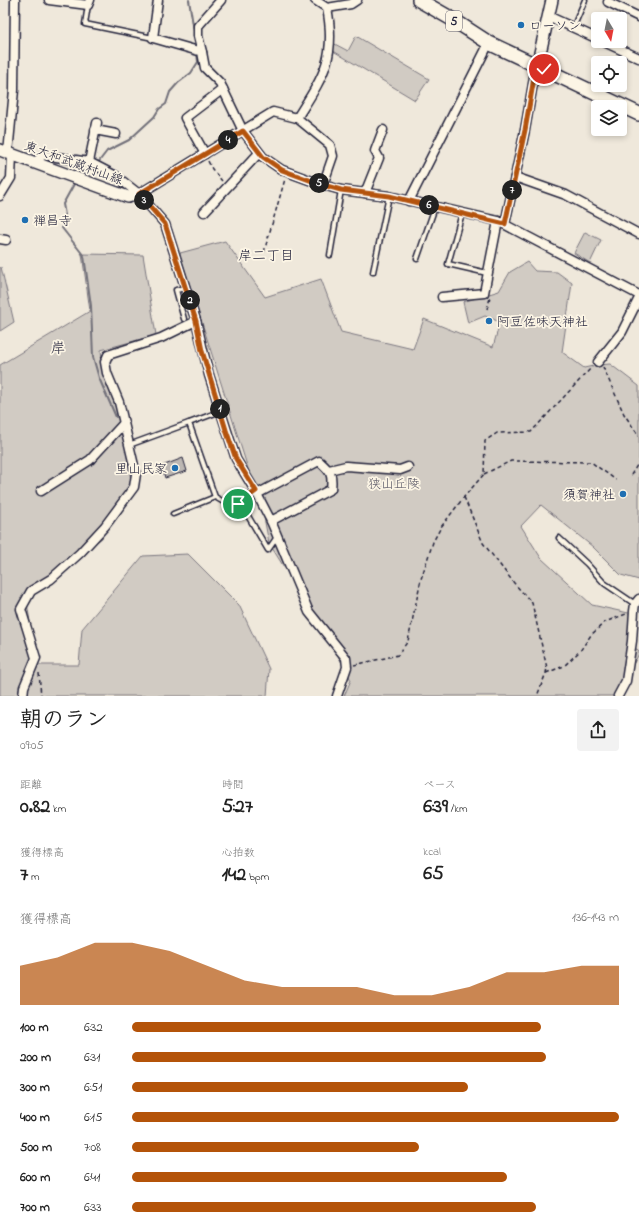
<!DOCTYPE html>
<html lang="ja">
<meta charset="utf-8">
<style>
body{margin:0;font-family:"Indie Flower","Klee One",sans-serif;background:#f2f2f2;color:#222;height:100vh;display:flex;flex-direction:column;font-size:15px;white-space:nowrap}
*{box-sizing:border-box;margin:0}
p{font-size:13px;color:#767676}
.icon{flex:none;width:22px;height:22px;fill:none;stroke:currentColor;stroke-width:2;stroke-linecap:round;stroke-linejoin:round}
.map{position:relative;height:696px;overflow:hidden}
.drawer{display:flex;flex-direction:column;background:#fff;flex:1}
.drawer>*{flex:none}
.needle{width:26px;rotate:170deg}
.fabs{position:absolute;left:591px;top:12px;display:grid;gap:8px}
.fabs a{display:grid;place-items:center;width:36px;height:36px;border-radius:4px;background:#fff;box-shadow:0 2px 6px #0003;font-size:20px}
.pin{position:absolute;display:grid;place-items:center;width:34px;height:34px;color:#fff;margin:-17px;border:2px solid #fff;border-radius:50%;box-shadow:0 1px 4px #0007}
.km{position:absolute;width:20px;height:20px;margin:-10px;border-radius:50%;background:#222;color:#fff;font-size:11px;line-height:20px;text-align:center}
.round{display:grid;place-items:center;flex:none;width:42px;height:42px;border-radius:4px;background:#f2f2f2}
.summary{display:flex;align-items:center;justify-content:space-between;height:68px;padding:0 20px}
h1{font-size:22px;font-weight:700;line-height:30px}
.metrics{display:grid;grid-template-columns:repeat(3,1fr);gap:6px;height:68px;padding:4px 20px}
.metrics div{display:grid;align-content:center}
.metrics b{font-size:20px;font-weight:700}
.metrics small{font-size:11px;font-weight:400}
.metrics p{font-size:11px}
.chart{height:112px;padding:8px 20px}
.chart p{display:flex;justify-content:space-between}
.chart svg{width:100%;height:72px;margin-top:4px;fill:#b45309;opacity:.7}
ul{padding:0 20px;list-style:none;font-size:13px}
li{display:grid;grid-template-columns:64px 48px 1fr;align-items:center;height:30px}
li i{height:10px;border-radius:5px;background:#b45309}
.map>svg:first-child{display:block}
</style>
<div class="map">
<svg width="639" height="696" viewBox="0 0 639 696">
<rect width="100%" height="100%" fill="#efe8db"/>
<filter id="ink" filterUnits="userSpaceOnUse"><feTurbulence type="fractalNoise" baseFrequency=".025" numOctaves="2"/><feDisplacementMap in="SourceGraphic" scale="8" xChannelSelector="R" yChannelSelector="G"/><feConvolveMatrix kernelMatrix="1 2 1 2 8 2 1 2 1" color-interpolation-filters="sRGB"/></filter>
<g filter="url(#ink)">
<g fill="#d1cbc3" stroke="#7a767f">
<polygon points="356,36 429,79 415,100 330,49 331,42 348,51"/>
<polygon points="585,232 601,240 590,263 574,253"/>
<polygon points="225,241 265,297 321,279 341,332 413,349 424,319 493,347 500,322 485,316 468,323 463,302 499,291 510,272 527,262 535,271 557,272 572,283 562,352 584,368 598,365 610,364 639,386 639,580 621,575 593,547 541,505 521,526 541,558 592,605 633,614 629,641 639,652 639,654 615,696 344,696 351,680 330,641 269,543 261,502 249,472 180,253"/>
<polygon points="82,254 143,255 156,335 101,350 103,369 123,429 131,481 102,538 31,592 27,603 37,665 79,665 82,629 143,556 188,554 239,605 269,669 267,696 0,696 0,365 90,311"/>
<polygon points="0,267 1,267 14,322 0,331"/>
</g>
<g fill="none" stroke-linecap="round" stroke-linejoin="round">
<g stroke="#716f79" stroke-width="2">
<polyline points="189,0 194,31"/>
<polyline points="97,164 107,151 129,140 154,117 159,109 166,104 170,92 178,83 191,73 198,62 197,53"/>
<polyline points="81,173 94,167"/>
<polyline points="74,184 63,204 65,215 62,228 84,256 91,306 93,357 99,378 116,417"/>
</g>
</g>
<polygon fill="#bcb7b3" stroke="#22223b" points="183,458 187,471 165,478 162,466"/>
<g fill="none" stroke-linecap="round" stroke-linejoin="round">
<defs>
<g id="lane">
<polyline points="88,5 85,24 153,38"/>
<polyline points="573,28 585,0"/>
<polyline points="462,213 448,264 487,273"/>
<polyline points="330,255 341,190"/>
<polyline points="417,259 435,207"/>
<polyline points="373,272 389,196"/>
<polyline points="184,319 176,290 186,288"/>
<polyline points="221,411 189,423 215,497 222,501 241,504 268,550 277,537"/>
<polyline points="129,445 189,423"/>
<polyline points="238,504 255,491"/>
<polyline points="173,514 215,497"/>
<polyline points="559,538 587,564 604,583 635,604"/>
</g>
<g id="street">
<polyline points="49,0 88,5 90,0"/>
<polyline points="158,0 153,38 202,52 205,68 220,83 243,131 263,157 282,170 323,185 341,190 389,196 498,221 639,295"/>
<polyline points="608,2 639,17"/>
<polyline points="327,8 351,4 357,0"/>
<polyline points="548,16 598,39"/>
<polyline points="602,41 639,58"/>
<polyline points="202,52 198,36 198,26 221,0"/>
<polyline points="297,118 330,145 333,156 323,185"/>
<polyline points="95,130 116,134"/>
<polyline points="8,153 14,90 15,0"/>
<polyline points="205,154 185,118 223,89"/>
<polyline points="89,162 97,123"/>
<polyline points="34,163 43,155 89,162 116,176 139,194 165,224 196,321 209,375 236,459 257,494 271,521 309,612 346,658 347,667 337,696"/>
<polyline points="515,177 566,195 639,234"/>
<polyline points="365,193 379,158 375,151 383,130"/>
<path d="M139,194l134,-82 24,6c25,-40 40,-59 30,-110l-12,-8"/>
<polyline points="0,196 11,178 12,155"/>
<polyline points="409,201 489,43"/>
<polyline points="204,212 259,153"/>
<polyline points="505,224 525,130 535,72 537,66"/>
<polyline points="0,239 6,240"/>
<polyline points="442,297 484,293 498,221"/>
<polyline points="598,362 622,332 639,298"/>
<polyline points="329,470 346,466 400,470 408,467"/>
<polyline points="41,491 90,460 124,423"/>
<path d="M257,494l62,-33c11,10 14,12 12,28l-60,32"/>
<polyline points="23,696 24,687 36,658 21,609 31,591 51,579 80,553 105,526 134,487 136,474 119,402 107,373 105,362 108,355 161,338 196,321"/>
<polyline points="618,696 626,681 632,641 634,611 635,604 639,599"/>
</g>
<g id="secondary">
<polyline points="537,66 552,0"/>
<polyline points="0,150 128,197 139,194"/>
</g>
<polyline id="primary" points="419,0 452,19 489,43 639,114"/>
</defs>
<use href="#lane" stroke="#22223b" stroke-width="7"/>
<use href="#street" stroke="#22223b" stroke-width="11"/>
<use href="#secondary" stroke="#22223b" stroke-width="14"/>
<use href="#primary" stroke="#22223b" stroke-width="16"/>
<g stroke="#22223b" stroke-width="1.5" stroke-dasharray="4 3" stroke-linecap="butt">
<polyline points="208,161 212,169 222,181"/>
<polyline points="264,252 285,179"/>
<polyline points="487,309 490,298"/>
<polyline points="603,367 624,414 639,436"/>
<polyline points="484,474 511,461 591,462 616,480"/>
<polyline points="631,475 639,462"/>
<polyline points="464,497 483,543 514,583 532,603 547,668 546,673 537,696"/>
<polyline points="354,665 398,655 408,641 421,579 433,542 441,527 464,497 484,474 485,441 497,433 531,432 592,367"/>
<polyline points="39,673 41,696"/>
<polyline points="546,673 564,666 580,651 591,635 605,622 626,614"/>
</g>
<use href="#lane" stroke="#fcf5e5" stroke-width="4"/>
<use href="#street" stroke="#fcf5e5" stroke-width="8"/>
<use href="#secondary" stroke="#fcf5e5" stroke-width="11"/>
<use href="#primary" stroke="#fcf5e5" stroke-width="13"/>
</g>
</g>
<g fill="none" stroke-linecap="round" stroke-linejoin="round" filter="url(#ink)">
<defs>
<polyline id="route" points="238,504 256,491 236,459 226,430 202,351 196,321 165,224 139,194 243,131 263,157 282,170 323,185 341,190 389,196 505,224 525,130 535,72 537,66 544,69"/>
</defs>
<use href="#route" stroke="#fff" stroke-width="8"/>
<use href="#route" stroke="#b45309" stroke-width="5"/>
</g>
<g fill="#1f6fb2" stroke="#fcf5e5" stroke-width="1.5">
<circle cx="521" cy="25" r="4"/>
<circle cx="25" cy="220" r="4"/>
<circle cx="489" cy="321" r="4"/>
<circle cx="175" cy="468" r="4"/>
<circle cx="623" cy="494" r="4"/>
</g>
<g text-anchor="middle" stroke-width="3.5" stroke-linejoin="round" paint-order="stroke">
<rect fill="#fcf5e5" stroke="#63616e" stroke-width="1" x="446" y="11" width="16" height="20" rx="3"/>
<g font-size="12" font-weight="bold" fill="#22223b">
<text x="454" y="25">5</text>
</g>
<g font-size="13" fill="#22223b" stroke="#fcf5e5" text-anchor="start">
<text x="529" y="30">ローソン</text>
<text x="33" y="225">禅昌寺</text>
<text x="497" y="326">阿豆佐味天神社</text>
<text x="167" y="473" text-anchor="end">里山民家</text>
<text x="615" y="499" text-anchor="end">須賀神社</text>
</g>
<g font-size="13" fill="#22223b" stroke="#fcf5e5">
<text transform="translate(74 162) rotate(20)" y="5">東大和武蔵村山線</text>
</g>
<g font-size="13" fill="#575564" stroke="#fcf5e5">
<text x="394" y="488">狭山丘陵</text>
</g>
<g font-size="14" fill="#22223b" stroke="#fcf5e5">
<text x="266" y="260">岸二丁目</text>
</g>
<g font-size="15" fill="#22223b" stroke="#fcf5e5">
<text x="58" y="353">岸</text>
</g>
</g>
</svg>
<div class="fabs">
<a><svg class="needle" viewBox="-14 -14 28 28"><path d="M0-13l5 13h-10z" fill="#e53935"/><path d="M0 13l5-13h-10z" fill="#767676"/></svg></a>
<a><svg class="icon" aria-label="locate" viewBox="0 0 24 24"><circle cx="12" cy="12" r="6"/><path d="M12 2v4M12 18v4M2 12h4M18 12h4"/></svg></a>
<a><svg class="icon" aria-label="layers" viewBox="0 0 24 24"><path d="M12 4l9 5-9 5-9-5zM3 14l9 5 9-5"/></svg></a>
</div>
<div class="pin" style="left:238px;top:504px;background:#1e9e55"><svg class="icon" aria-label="arrive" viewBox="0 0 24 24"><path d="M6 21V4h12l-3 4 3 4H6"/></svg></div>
<div class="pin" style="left:544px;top:69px;background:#d93025"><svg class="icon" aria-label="check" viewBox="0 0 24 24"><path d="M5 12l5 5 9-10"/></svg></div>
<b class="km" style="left:220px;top:409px">1</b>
<b class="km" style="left:190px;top:300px">2</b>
<b class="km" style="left:144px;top:200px">3</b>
<b class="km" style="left:228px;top:140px">4</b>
<b class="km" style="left:319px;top:183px">5</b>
<b class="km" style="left:429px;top:205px">6</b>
<b class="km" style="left:512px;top:190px">7</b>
</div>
<section class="drawer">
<div class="summary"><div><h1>朝のラン</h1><p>09:05</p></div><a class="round"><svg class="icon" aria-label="share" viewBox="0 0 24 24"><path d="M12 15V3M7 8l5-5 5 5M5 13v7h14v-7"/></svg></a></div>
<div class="metrics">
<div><p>距離</p><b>0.82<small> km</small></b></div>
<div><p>時間</p><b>5:27</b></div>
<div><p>ペース</p><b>6:39<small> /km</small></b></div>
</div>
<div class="metrics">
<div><p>獲得標高</p><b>7<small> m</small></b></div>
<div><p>心拍数</p><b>142<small> bpm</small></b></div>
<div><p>kcal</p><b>65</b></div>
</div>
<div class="chart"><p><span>獲得標高</span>136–143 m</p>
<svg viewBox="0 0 160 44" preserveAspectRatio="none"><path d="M0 44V20L10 15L20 6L30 6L40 11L50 20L60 29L70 33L80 33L90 33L100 38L110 38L120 33L130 24L140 24L150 20L160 20V44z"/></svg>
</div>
<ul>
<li><b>100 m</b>6:32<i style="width:84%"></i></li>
<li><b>200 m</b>6:31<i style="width:85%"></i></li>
<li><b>300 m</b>6:51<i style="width:69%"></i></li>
<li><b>400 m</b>6:15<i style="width:100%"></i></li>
<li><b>500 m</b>7:08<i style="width:59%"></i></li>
<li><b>600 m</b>6:41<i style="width:77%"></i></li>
<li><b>700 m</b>6:33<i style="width:83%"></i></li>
</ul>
</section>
